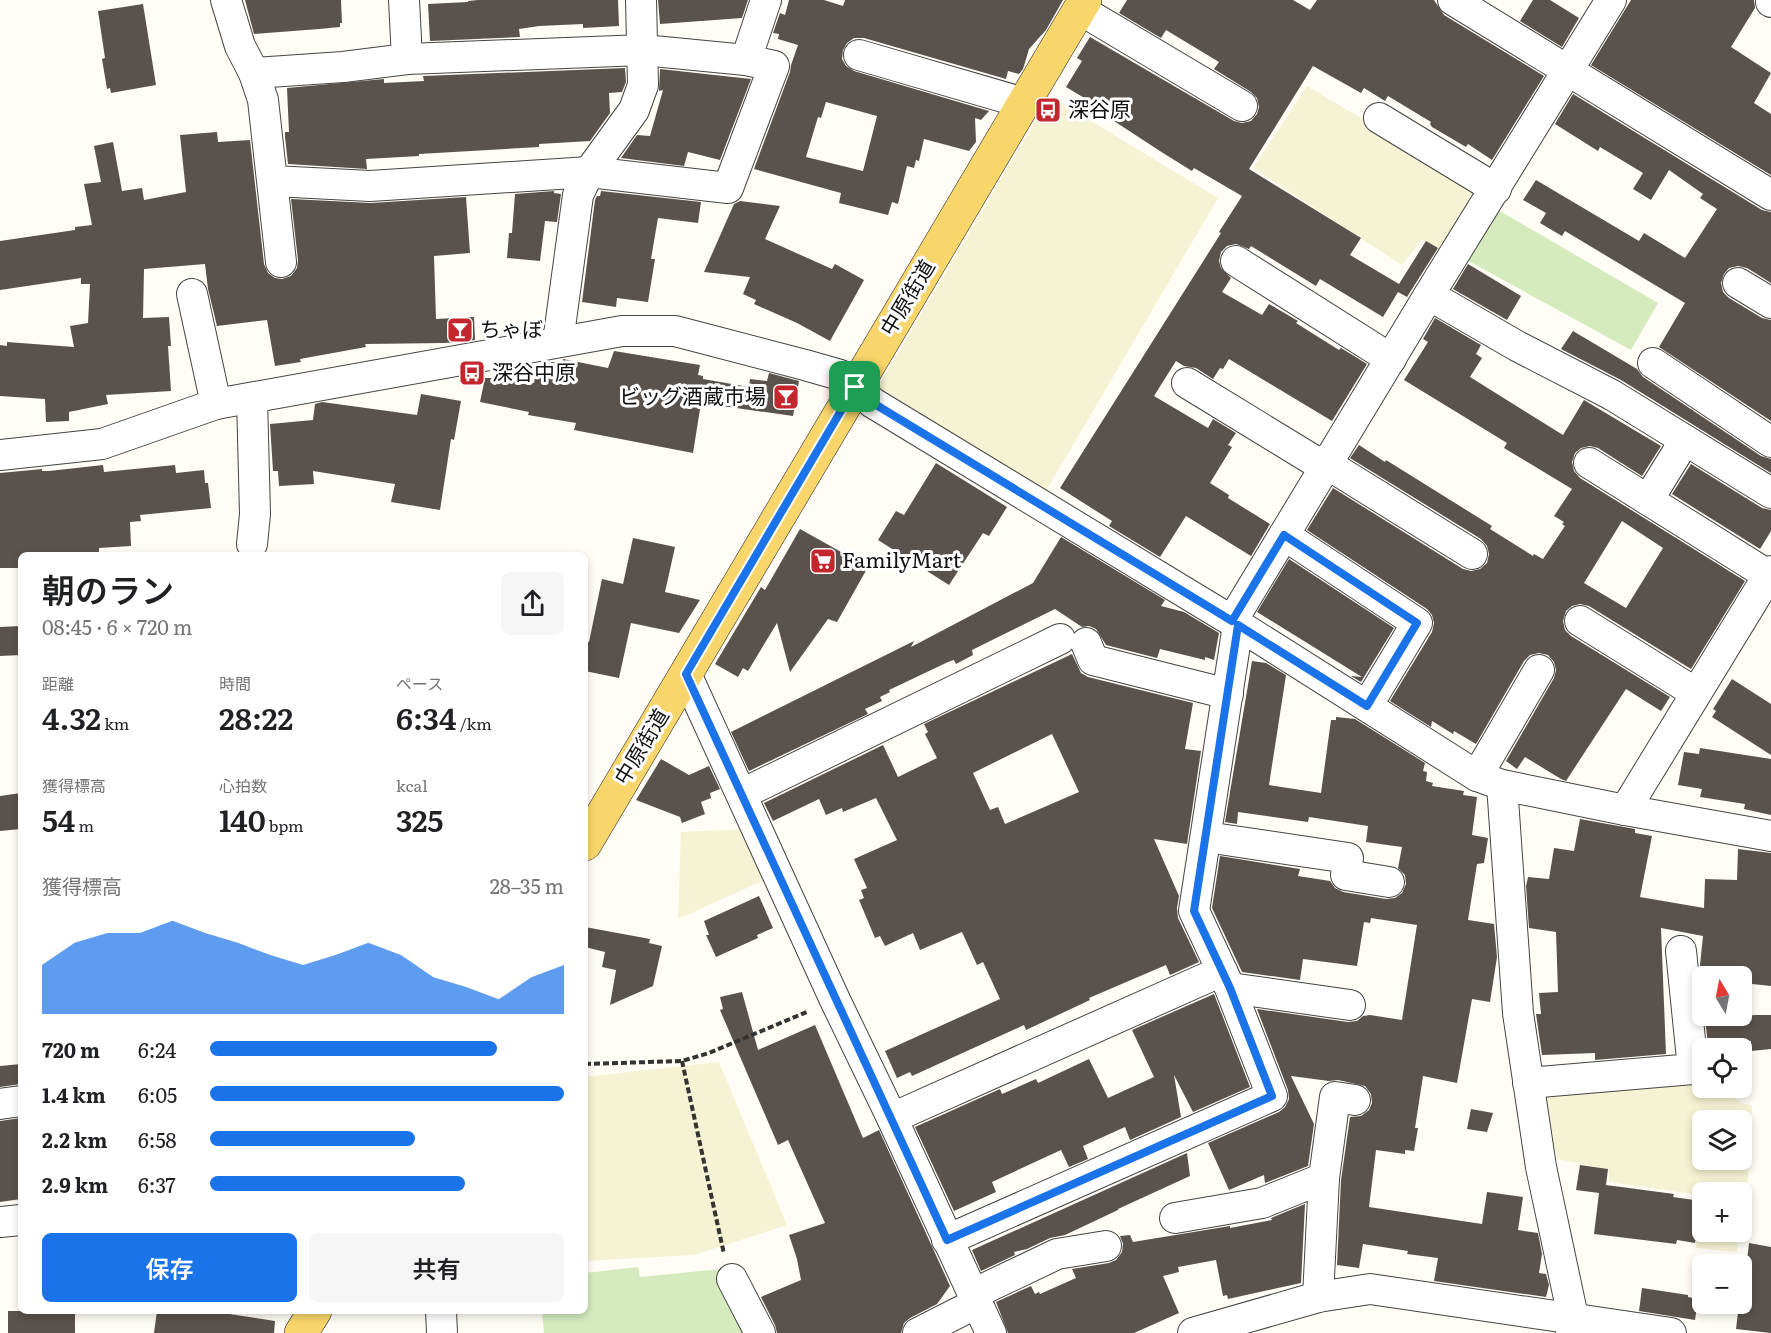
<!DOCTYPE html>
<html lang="ja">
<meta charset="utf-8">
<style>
body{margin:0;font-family:Literata,"Noto Sans JP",serif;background:#f6f6f6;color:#202124;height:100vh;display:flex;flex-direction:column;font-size:22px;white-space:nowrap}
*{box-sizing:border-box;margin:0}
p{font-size:20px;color:#757577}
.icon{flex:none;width:33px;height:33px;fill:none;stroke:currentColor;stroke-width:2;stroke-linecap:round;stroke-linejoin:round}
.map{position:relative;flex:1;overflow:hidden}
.details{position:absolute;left:18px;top:552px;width:570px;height:762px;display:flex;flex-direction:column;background:#fff;border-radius:9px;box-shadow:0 3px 9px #0003}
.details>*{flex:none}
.needle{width:39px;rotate:350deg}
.tools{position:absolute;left:1692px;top:966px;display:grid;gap:12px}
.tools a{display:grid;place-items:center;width:60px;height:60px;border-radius:9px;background:#fff;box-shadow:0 3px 9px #0003;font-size:30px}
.pin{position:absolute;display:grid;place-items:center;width:51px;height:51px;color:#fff;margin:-26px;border-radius:12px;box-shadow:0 3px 9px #0006}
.round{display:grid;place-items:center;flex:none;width:63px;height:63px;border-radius:9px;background:#f6f6f6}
.overview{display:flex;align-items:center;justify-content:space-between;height:102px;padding:0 24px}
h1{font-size:33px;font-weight:600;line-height:45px}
.metrics{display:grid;grid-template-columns:repeat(3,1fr);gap:9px;height:102px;padding:6px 24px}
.metrics div{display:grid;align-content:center}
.metrics b{font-size:30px;font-weight:600}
.metrics small{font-size:16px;font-weight:400}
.metrics p{font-size:16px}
.chart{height:168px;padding:12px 24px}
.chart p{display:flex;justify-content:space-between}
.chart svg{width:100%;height:108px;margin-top:6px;fill:#1a73e8;opacity:.7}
.button{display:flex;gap:12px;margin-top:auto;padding:12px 24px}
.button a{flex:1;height:69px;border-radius:9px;background:#1a73e8;color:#fff;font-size:24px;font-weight:600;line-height:69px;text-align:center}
.button a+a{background:#f6f6f6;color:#202124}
ul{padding:0 24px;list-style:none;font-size:20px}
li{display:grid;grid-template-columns:96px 72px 1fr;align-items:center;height:45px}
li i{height:15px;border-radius:8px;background:#1a73e8}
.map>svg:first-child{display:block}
</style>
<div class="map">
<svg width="1771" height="1333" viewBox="0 0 1771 1333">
<rect width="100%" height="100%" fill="#fffdf5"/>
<g fill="#f6f3d4" fill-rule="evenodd">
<polygon points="1307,86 1482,190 1443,251 1422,240 1402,265 1253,168"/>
<polygon points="1050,96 1218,198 1046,491 876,390"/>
<polygon points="749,829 771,877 678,919 681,832"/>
<polygon points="719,1062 787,1225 694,1255 585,1261 585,1077"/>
<path d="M1695,1083l7,7 25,2 12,10 13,4 -4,71 -6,35v-20h-40v40h37l-2,20 -41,-4 6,-48 -2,-5 -91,-13v-12l-51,-11 -15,-46 -3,-21zM1702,1120h40v40h-40z"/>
</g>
<g fill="#d5ebbd">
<polygon points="1493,207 1658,303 1631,350 1463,258"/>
<polygon points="638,1267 640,1277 721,1269 750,1333 544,1333 542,1311 585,1311 585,1273"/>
</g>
<g fill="#5a524d" fill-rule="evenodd">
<polygon points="245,0 341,0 342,23 340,23 340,27 319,29 254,34"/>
<polygon points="478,0 618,0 619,26 583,28 583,24 539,26 519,29 520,37 430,41 428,4 468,2 468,1"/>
<polygon points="658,0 748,0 742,18 660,24"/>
<path d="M789,0h35l19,6 2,-6h218l-17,30 -17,19 -6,20 -4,5 -11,-3 -2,8 -142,-41h-10l-7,5 -4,7 -1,9 4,7 8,5 135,40 -8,9 -6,-2 1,24 -7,9 -45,-12 -5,22 -3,-1 -2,8 -7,-2 -9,38 -6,-2 -4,13 -49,-12 2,-10 -87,-24 36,-97 1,-7 7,-20 -20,-6 1,-5 -6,-1 7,-20 5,2zM826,102l51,14 -14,55 -57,-14 12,-40 3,1z"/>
<polygon points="1127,0 1293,0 1310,10 1317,0 1434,0 1444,15 1544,76 1492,160 1468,144 1466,147 1432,127 1430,124 1431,122 1388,96 1385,101 1364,88 1361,93 1313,66 1249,169 1361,238 1350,255 1399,284 1426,241 1438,248 1407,297 1398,292 1383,317 1320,279 1316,286 1251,246 1249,249 1236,244 1227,246 1221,252 1219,261 1221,268 1231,278 1222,292 1262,315 1269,304 1298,321 1296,323 1339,350 1341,348 1367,364 1332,421 1229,359 1223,369 1220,368 1213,379 1196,368 1184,366 1176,361 1154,396 1208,428 1213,419 1236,433 1228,445 1232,447 1210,483 1229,495 1228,498 1270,524 1251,556 1186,516 1160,557 1109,526 1112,521 1060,488 1221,233 1219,232 1242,196 1194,168 1192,171 1163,153 1094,108 1096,105 1066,87 1082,61 1077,58 1090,37 1234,121 1242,123 1251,121 1257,114 1259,107 1257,98 1251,92 1214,69 1219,62 1166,30 1161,38 1119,13"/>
<polygon points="1533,0 1550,0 1579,18 1562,47 1520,21"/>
<polygon points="1631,0 1754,0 1755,8 1731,47 1771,73 1754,103 1771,114 1771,175 1591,65"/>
<polygon points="143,4 156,85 111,93 110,88 107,89 102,59 105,58 98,11"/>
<polygon points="625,68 626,82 622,92 609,93 610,113 590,141 539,144 539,147 419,154 419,156 366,159 367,169 288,164 285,137 285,132 289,132 287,88 384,79 384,83 424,81 423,76"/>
<polygon points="660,69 751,79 720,160 688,152 684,166 621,158 637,135 650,136 663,90 659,91"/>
<polygon points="1573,94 1762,210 1771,212 1771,283 1747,268 1738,266 1729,268 1724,274 1721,283 1723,292 1729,298 1762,318 1771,320 1771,421 1659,347 1685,303 1565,231 1562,236 1540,223 1546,213 1523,200 1536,180 1639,241 1644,233 1685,258 1717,209 1700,198 1703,194 1669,170 1651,200 1633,189 1643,173 1600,147 1598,151 1555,124"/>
<polygon points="217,132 218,142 250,140 264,264 268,273 275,278 282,279 291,276 297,268 298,260 291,199 371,203 466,197 470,253 434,256 436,319 474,317 475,340 445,343 365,344 366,347 300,359 301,362 275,366 267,320 217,326 208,289 205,264 144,269 143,318 169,317 171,346 168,346 171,391 106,395 108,404 69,412 69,421 46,422 45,399 0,396 0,345 7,346 7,342 74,347 70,326 88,323 90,284 81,284 81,278 0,290 0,241 75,230 75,227 92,225 84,184 101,182 94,146 113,142 122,191 142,188 144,200 186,192 180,135"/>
<polygon points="554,191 554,193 561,194 557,222 545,221 540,261 507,258 509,233 512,233 515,194"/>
<polygon points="601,191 701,202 698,223 658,218 651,259 655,259 648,302 617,298 616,307 582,302 595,200 597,196 600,196"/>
<polygon points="740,201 780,206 765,239 832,269 835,264 864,280 830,341 797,323 754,304 756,300 743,294 750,277 704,272 734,204"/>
<polygon points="1468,264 1521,296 1507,320 1453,289"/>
<path d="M1435,318l46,27 -5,9 6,4 -12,19 93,58 21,-35 77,46 -19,30 -44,-28 -8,-2 -9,2 -6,5 -3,9 2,9 6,7 165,103 -54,88 -102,-63 -9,-2 -8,2 -6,5 -3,10 2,9 6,6 99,61 -9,14 -35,-22 -60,92 -5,-2 -36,-22 -8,12 -11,-8 48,-83 2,-8 -2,-8 -6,-7 -9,-2 -9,2 -6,6 -48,83 -22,-13 -1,3 -21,-13 -1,6 -41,-26 42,-69 2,-9 -2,-8 -5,-6 -120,-79 26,-42 130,81 8,2 9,-2 7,-6 2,-9 -2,-8 -6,-7 -131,-81 9,-13 26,17 1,-2 106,66 -2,3 43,27 1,-2 9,5 22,-33 -3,-2 2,-2 -10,-6 18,-27 -68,-41 3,-5 -103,-63 24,-38 -5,-3zM1622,521l41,27 -37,60 -42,-25z"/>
<polygon points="1573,331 1637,369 1643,377 1761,456 1771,459 1771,473 1621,380 1561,349"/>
<polygon points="614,351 700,365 698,375 703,376 703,379 749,387 750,379 767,381 769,373 799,381 793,416 701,403 693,453 574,430 576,423 528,415 529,412 480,402 485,378 497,378 497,375 534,383 537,364 551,363 551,362 562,363 563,359 608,368"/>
<polygon points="421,394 461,401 454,440 451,439 440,510 391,502 395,484 313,471 314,484 279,486 278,471 273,471 270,424 313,420 315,404 322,402 417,415"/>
<polygon points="936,463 1007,507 989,536 983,533 949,585 878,540 896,511 904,515"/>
<polygon points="1691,464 1762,508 1771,510 1771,531 1760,549 1672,494"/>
<polygon points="103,465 104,472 175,465 176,473 204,470 205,483 208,483 211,508 140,515 141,521 130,522 131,546 99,548 99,553 95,553 95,555 21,555 21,568 0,568 0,473 42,469 42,471 49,471"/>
<polygon points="800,529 868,567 837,622 828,619 790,672 777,623 748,671 743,668 738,677 715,664 761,587 765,590"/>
<polygon points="1061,537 1165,600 1161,606 1184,612 1219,633 1214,660 1205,657 1205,660 1160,649 1157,658 1106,645 1096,629 1089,626 1082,627 1055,609 972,650 973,655 956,664 954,660 948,662 889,690 890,692 880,697 882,701 865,709 868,714 749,771 731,732 914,641 911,647 1033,583"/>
<polygon points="633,538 675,547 665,592 700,600 679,633 631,623 619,678 585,671 585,641 589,642 602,579 623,584"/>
<polygon points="1289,559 1394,628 1361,682 1351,676 1362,677 1257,612"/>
<polygon points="21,626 21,655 0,656 0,627"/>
<path d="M1072,654l9,19 7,4 105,26 -8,46 16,2 -14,93 -33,-5 25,57 -2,12 1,10 21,44 -29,13 -4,-10 -77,33 1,2 -64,30 -2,-5 -112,51 -2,-4 -13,6 -12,-27 115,-52 -17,-37 -6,3 -15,-33 -42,18 -7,-17 -28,13 -5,-10 -5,2 -16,-38 5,-2 -3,-8 6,-2 -13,-29 43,-19 -21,-42 -33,14 -1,-4 -16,7 -7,-16 -46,22 -9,-18 119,-58 15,32 39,-19 -12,-24 3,-2 -4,-8zM1052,734l27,58 -74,32 -7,-17 -8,3 -17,-37z"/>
<polygon points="1252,661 1266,663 1286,675 1269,785 1321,793 1331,720 1336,720 1336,717 1355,719 1425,763 1423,771 1427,772 1426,781 1433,783 1432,786 1464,791 1463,795 1477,797 1472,835 1488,838 1484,863 1477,864 1468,920 1494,924 1497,957 1490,1002 1472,999 1457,1083 1423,1076 1415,1128 1418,1128 1414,1151 1405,1150 1405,1154 1376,1150 1369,1207 1482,1224 1487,1192 1523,1197 1518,1230 1538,1233 1542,1254 1539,1273 1546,1274 1549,1285 1546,1297 1434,1281 1438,1258 1407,1254 1408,1251 1363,1244 1359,1268 1337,1265 1341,1180 1350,1117 1361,1116 1369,1110 1372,1103 1371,1094 1365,1086 1338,1080 1329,1081 1291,1076 1314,1124 1308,1166 1265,1183 1264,1175 1229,1190 1208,1143 1279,1112 1285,1107 1289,1099 1288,1090 1257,1009 1348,1022 1357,1021 1363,1016 1370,1015 1402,1020 1417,925 1371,918 1370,923 1364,922 1357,966 1303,959 1300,980 1242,972 1212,908 1220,856 1300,869 1298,876 1330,881 1335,888 1343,892 1386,899 1395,898 1402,893 1406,884 1405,875 1398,868 1402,847 1366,842 1368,826 1309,817 1308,822 1238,812 1237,824 1225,822"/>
<polygon points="1732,679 1771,704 1771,755 1712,717 1716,711 1713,709"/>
<polygon points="1700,748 1771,759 1771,815 1744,809 1745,804 1700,797 1702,789 1678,785 1684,752 1699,754"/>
<polygon points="661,759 689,775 709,766 720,789 710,793 711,798 701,802 705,814 682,823 680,817 636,800"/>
<polygon points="21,793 21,829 0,831 0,796"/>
<polygon points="1580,819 1635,829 1635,833 1652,836 1640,897 1704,908 1705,879 1737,880 1738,849 1771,853 1771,986 1743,983 1743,976 1701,976 1700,965 1703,936 1661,928 1666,1054 1595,1060 1595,1053 1542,1055 1536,1014 1541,1014 1539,993 1558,992 1556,932 1529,928 1526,886 1528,877 1549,879 1554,848 1574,851"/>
<polygon points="759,896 773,928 757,935 758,938 716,957 706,935 709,935 704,921"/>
<polygon points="585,927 650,939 649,943 662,946 653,986 610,1005 616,970 602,967 605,952 585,947"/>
<polygon points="742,992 758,1050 815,1025 863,1138 879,1130 950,1286 937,1304 910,1318 904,1323 901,1333 777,1333 775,1325 761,1297 801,1280 797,1259 789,1235 825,1223 788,1140 778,1145 720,1010 723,1009 720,997"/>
<polygon points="1214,994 1250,1087 1193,1112 1174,1075 1181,1117 1130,1140 1125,1127 1083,1146 1088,1159 1069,1167 1061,1150 992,1182 996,1192 954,1211 915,1127 1000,1089 1002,1094 1036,1079 1038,1083 1089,1059 1108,1098 1154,1077 1132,1030"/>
<polygon points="1756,1015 1771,1015 1771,1049 1751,1051 1751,1041 1708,1045 1705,1018"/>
<polygon points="21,1064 21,1084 0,1087 0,1066"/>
<polygon points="1471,1109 1493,1113 1487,1132 1467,1129"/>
<polygon points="21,1118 21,1199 0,1202 0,1121"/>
<polygon points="1187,1153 1190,1176 1118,1209 1118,1210 1065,1235 1050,1238 1027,1249 1014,1252 1015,1255 981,1271 972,1250"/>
<polygon points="1580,1165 1608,1169 1606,1185 1674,1194 1673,1197 1701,1201 1695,1243 1677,1240 1676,1244 1594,1234 1599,1193 1576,1190"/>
<polygon points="1305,1204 1301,1283 1228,1299 1227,1295 1223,1296 1216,1260 1178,1267 1179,1272 1163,1276 1179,1313 1134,1333 1008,1333 996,1302 1031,1286 1035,1294 1039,1292 1040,1294 1076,1278 1072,1269 1109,1263 1116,1260 1122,1252 1123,1244 1120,1236 1130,1235 1133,1242 1230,1226 1230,1228 1272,1220 1271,1218"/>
<polygon points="1749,1243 1771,1247 1771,1333 1736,1329 1739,1304 1742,1304"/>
<polygon points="1642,1288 1688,1295 1688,1297 1698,1299 1695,1320 1639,1311"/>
<rect x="8" y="1311" width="67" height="22"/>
<polygon points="157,1311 209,1311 275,1321 274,1333 154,1333"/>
</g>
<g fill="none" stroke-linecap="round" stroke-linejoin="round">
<defs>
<g id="minor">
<polyline points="226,0 240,46 254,73 263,100 281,262"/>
<polyline points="404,0 407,59"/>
<polyline points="1453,0 1771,195"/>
<polyline points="1771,0 1771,2"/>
<polyline points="1079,9 1242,106"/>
<polyline points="859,55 1024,103"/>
<polyline points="746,60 766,0"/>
<polyline points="254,73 343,67 407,59 643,50 746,60 774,66 728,188 589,172 370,186 273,181"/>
<polyline points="1379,118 1496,189"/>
<polyline points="1236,261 1391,359"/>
<polyline points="1738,283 1771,303"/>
<polyline points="192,294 216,404"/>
<polyline points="1429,295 1517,346 1612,395 1771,493"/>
<polyline points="558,342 578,195 589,172 634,110 643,85 641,0"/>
<polyline points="1653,363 1771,442"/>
<polyline points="1187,383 1313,460 1327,464 1472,554"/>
<polyline points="0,455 102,444 216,404 622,331 675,331 805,365 840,375 873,403 1232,621 1477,776 1502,785 1625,810 1771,836"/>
<polyline points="1589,463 1768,575"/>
<polyline points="1648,500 1685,440"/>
<polyline points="1284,535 1417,623 1367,706"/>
<polyline points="252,544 255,514 252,398"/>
<polyline points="1232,621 1429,295 1611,0"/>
<polyline points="1580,621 1696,693"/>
<polyline points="1086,643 1093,660 1228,694"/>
<polyline points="686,674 835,1000 892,1118 991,1333"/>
<polyline points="1477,776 1539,670"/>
<polyline points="1502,785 1518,1013 1541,1167 1573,1317 1571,1333"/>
<polyline points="742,794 1060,639"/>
<polyline points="1625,810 1771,571"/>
<polyline points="1206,837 1348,858 1346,875 1389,882"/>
<polyline points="1230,988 1350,1005"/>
<polyline points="1528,1083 1693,1069 1681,951"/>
<polyline points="0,1104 21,1101"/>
<polyline points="892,1118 1222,971"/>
<polyline points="1175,1218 1262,1203 1324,1178 1335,1097 1355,1100"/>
<polyline points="0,1222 21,1220"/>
<polyline points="947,1240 1272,1096 1230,988 1194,911 1238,625"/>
<polyline points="732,1279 760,1333"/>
<polyline points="973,1294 1057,1254 1106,1246"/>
<polyline points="1318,1297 1324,1178"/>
<polyline points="441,1311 442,1333"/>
<polyline points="918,1333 977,1303"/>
<polyline points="1193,1333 1318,1297 1370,1289 1671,1333"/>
</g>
<g id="major">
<polyline points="585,844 1085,0"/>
<polyline points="301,1333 315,1311"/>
</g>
</defs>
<use href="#minor" stroke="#444" stroke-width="32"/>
<use href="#major" stroke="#222" stroke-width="34"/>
<g stroke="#333" stroke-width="4" stroke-dasharray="6 3" stroke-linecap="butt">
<polyline points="682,1061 724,1254"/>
<polyline points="585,1064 682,1061 709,1053 809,1011"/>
</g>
<use href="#minor" stroke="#fff" stroke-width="30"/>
<use href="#major" stroke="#f9d66b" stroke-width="33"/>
</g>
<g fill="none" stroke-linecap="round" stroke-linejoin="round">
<defs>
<polygon id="route" points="855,387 873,403 1232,621 1284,535 1417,623 1367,706 1238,625 1194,911 1230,988 1272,1096 947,1240 686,674"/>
</defs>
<use href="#route" stroke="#fff" stroke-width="12"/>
<use href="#route" stroke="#1a73e8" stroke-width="8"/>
</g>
<defs>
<symbol id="bus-square" viewBox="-11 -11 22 22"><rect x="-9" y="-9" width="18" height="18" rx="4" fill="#c4262e" stroke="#fff"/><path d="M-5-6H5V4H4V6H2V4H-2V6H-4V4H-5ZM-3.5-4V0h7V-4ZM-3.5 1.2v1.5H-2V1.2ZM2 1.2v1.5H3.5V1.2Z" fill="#fff"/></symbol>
<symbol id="bar-square" viewBox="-11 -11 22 22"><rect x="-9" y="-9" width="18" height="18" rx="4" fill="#c4262e" stroke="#fff"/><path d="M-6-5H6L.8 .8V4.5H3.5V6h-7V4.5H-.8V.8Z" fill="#fff"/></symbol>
<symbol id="supermarket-square" viewBox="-11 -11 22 22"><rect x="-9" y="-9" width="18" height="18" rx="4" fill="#c4262e" stroke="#fff"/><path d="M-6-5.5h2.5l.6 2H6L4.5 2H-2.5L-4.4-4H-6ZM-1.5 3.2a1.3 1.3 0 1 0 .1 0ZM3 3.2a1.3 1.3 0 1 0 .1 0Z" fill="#fff"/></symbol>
</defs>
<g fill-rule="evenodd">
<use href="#bus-square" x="1033" y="95" width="30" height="30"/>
<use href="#bar-square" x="445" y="315" width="30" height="30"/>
<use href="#bus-square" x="457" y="358" width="30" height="30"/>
<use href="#bar-square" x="771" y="382" width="30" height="30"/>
<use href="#supermarket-square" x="808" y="546" width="30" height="30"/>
</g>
<g text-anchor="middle" stroke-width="6" stroke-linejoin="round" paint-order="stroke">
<g font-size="21" fill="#111" stroke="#fff" text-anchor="start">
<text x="1068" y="117">深谷原</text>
<text x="480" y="337">ちゃぼ</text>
<text x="492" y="380">深谷中原</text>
<text x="766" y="404" text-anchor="end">ビッグ酒蔵市場</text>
<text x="842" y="568">FamilyMart</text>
</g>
<g font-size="21" fill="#111" stroke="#fff">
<text transform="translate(908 298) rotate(-59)" y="7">中原街道</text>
<text transform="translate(642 747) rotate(-59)" y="7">中原街道</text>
</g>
</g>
</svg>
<div class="tools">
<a><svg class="needle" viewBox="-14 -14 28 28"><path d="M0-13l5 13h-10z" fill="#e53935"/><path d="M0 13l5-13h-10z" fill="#757577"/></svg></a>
<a><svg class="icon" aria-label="locate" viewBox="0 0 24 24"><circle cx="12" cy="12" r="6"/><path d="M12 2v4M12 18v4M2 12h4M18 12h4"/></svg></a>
<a><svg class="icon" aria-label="layers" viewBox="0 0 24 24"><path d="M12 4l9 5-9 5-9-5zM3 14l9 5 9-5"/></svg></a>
<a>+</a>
<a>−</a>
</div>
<div class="pin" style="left:855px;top:387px;background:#1e9e55"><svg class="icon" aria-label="arrive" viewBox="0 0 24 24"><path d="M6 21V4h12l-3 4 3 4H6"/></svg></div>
<section class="details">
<div class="overview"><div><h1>朝のラン</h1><p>08:45 · 6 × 720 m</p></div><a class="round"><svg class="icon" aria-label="share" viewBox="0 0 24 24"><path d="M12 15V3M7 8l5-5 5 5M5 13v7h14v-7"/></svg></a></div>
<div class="metrics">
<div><p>距離</p><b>4.32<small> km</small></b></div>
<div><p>時間</p><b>28:22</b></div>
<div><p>ペース</p><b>6:34<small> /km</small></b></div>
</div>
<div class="metrics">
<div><p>獲得標高</p><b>54<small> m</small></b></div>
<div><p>心拍数</p><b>140<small> bpm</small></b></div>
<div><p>kcal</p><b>325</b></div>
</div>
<div class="chart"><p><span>獲得標高</span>28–35 m</p>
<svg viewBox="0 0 160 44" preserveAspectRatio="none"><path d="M0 44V24L10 15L20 11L30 11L40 6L50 11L60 15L70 20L80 24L90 20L100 15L110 20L120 29L130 33L140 38L150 29L160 24V44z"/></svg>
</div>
<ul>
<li><b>720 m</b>6:24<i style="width:81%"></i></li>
<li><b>1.4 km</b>6:05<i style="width:100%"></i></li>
<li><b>2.2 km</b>6:58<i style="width:58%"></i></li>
<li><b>2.9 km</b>6:37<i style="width:72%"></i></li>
</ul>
<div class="button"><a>保存</a><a>共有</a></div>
</section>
</div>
